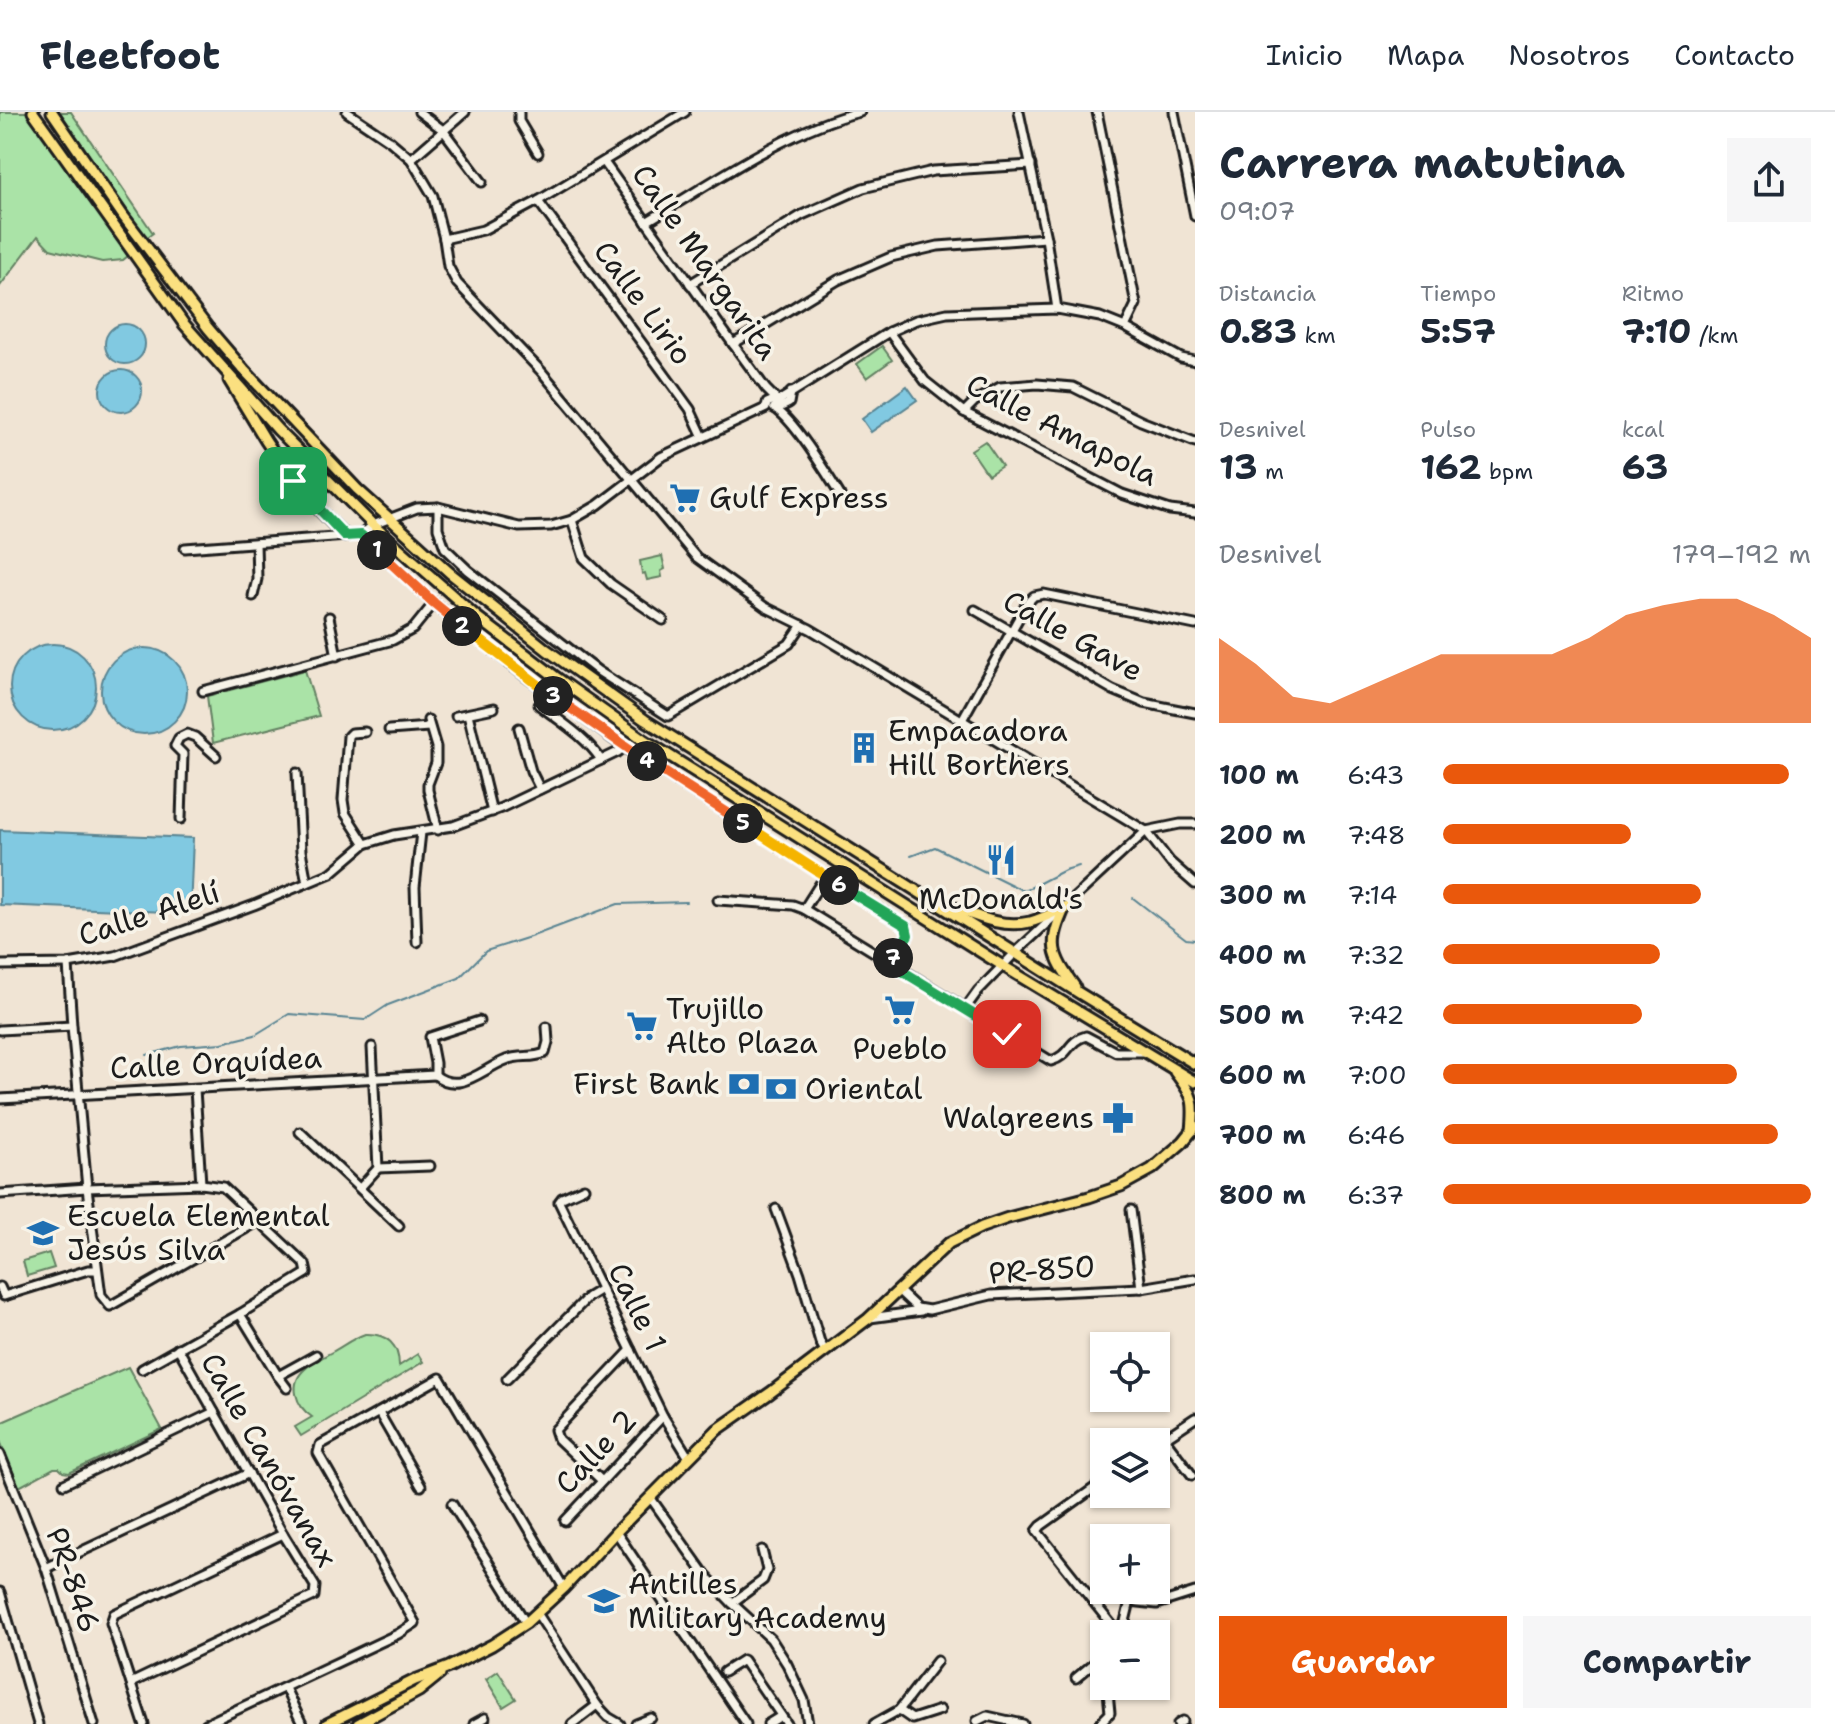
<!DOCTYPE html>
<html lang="es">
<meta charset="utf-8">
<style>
body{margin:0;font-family:"Shantell Sans",sans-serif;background:#f6f6f7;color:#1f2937;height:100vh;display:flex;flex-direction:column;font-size:30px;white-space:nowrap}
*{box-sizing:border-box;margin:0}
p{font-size:26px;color:#747a83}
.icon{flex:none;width:44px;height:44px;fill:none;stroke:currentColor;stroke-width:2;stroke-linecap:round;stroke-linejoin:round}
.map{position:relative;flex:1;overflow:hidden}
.details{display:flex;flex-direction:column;background:#fff;width:640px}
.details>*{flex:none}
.buttons{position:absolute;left:1090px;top:1220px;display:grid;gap:16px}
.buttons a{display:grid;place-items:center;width:80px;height:80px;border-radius:0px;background:#fff;box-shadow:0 2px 6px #0004;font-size:40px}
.pin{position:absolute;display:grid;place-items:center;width:68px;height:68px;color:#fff;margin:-34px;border-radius:16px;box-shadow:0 4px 12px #0006}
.km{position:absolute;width:40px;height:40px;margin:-20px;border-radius:50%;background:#222;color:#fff;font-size:22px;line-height:40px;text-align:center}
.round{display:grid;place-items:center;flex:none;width:84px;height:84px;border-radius:0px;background:#f6f6f7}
.head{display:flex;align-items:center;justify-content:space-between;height:136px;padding:0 24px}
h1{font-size:44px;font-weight:700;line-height:60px}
.metrics{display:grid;grid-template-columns:repeat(3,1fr);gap:12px;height:136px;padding:8px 24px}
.metrics div{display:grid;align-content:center}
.metrics b{font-size:34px;font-weight:700}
.metrics small{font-size:22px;font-weight:400}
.metrics p{font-size:22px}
.chart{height:224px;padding:16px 24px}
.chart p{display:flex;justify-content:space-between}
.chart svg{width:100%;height:144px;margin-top:8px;fill:#ea580c;opacity:.7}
.action{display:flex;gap:16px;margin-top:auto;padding:16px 24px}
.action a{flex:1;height:92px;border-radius:0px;background:#ea580c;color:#fff;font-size:32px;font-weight:700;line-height:92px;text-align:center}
.action a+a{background:#f6f6f7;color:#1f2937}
ul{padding:0 24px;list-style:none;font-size:26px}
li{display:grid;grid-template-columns:128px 96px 1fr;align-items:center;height:60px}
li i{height:20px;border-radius:10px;background:#ea580c}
header{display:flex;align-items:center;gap:48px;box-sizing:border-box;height:112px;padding:0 40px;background:#fff;border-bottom:2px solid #e0e1e3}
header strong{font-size:38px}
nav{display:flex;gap:44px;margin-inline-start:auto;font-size:28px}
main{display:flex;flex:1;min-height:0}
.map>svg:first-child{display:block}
</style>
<header>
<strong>Fleetfoot</strong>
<nav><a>Inicio</a><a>Mapa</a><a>Nosotros</a><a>Contacto</a></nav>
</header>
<main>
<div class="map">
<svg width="1195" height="1612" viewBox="0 0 1195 1612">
<rect width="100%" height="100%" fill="#f0e4d4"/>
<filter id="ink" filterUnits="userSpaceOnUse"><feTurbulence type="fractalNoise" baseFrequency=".0125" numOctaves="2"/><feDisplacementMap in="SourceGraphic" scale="16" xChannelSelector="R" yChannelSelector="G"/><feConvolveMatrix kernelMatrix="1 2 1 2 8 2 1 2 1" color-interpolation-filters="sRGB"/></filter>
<g filter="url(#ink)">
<g fill="#aae3a7" stroke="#638062" stroke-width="2">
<polygon points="0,0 27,0 128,144 123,148 102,150 50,137 38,124 0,174"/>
<polygon points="60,0 71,0 153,121 146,126"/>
<polygon points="882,234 892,248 867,266 857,252"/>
<polygon points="985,329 1002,354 988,363 971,338"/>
<polygon points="662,444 665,457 661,459 662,465 647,468 645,461 642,462 640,449"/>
<polygon points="305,558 319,604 213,631 207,584"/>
<polygon points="49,1141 54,1156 27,1164 23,1149"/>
<path d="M365,1222c22,-1 34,11 34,32l19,-12 5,8 -122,74 -6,-9 17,-10c-16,-11 -24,-33 -7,-48 7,-7 18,-12 27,-17 11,-6 21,-14 33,-18z"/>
<polygon points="128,1255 162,1317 69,1361 63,1360 59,1356 54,1356 19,1375 0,1329 0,1311"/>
<polygon points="498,1559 516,1587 503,1595 486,1567"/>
</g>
<g fill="#81c9e1" stroke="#598492" stroke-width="2">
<circle cx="125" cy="232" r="20"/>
<circle cx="121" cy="279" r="21"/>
<polygon points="907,274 917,288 871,320 862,307"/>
<circle cx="53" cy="575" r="43"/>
<circle cx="144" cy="579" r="43"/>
<polygon points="0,718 193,726 190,801 0,793"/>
</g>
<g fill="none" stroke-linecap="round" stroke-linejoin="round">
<g stroke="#598492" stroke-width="2">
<polyline points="911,744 935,735 1024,779 1065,758 1079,754"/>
<polyline points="1133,786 1186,827 1195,828"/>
<polyline points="147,943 181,934 222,931 255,923 289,902 365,908 388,893 459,866 486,839 530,825 618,792 686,790"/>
</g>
<defs>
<g id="minor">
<polyline points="347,0 390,29 411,47 433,84 444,127 448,154 457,171 541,259 696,445 765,495 810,517 1146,719 1170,750 1195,772"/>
<polyline points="419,0 443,18 482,70"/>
<polyline points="519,0 519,9 538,41"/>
<polyline points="1019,0 1046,126 1057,197"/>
<polyline points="1097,0 1136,192 1125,215"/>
<polyline points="1174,0 1195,104"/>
<polyline points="411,47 465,0"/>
<polyline points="604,50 733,232 766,277 776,287"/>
<polyline points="538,89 690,297 703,325"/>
<path d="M646,110c64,-38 142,-93 214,-110"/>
<polyline points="444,127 483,118 538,89 685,0"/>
<polyline points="690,172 802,103 863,76 933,59 1031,53"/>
<polyline points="889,220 925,269 964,300 1122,382 1170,398 1195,401"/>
<polyline points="733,232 838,168 891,145 938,134 1046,126"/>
<polyline points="774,296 778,292 780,288 889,220 916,208 947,201 1057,197 1100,205 1125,215 1181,246 1195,249"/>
<path d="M774,296c19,10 53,66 66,87"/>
<polyline points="777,297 789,291 791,280"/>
<polyline points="964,300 975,289 1000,275 1037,272 1073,275 1141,309 1195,330"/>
<polyline points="438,395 438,416 445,436 468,458 598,559 668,604 789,532 802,513"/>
<polyline points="572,408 584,446 611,472 663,508"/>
<polyline points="361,423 434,491 525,564 624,635 825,764 906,814 908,823 889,851"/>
<polyline points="185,436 361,423 373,413 417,396 438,395 519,415 551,414 572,408 598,393 661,345 766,296 767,291 774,288 780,288"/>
<polyline points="253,484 257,467 256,431"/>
<polyline points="975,498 1113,578 1144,591 1195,601"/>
<polyline points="329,505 337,544"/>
<polyline points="203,579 393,528 413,517 434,491"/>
<path d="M539,593c21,16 47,32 62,55"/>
<polyline points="468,602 492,700"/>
<polyline points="456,604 494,596"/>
<polyline points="428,608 436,635 436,651 428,672 428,678 438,718"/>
<polyline points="962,608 1027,491 1034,484 1044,482 1195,513"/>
<polyline points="519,616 531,659 540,677"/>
<polyline points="389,618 429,615"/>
<polyline points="365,620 351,621 348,624 343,688 345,701 365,732"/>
<polyline points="297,661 301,739 307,771"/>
<polyline points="181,707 183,642 175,634 179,626 187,622 195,625 216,644"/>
<path d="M718,788l75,5 11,4 247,152c20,-6 16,-20 35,-25l30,16h30"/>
<polyline points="804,797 825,764"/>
<polyline points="417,830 415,775 421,720"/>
<polyline points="68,852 72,914 87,1076 101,1183 110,1194 259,1109"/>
<polyline points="0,853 68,852 115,844 254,793 331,761 365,732 394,723 453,714 501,696 618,640 624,635"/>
<polyline points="965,897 978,879 1015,841 1146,719 1180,712 1195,712"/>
<polyline points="0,918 72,914"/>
<path d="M435,963c25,20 47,-6 71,-15 13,-6 26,-1 39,-7l3,-11 -1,-15"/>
<polyline points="435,963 435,951 430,925 479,909"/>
<polyline points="195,977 201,1072"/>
<polyline points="0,987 435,963"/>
<polyline points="300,1020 399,1114"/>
<polyline points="378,1056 430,1054"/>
<polyline points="360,1076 378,1056 372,935"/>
<polyline points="584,1076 562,1086 559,1090 663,1304 689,1346"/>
<polyline points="0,1082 87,1076 201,1072 223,1075 305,1152 307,1161 240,1202 142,1257"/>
<polyline points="776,1097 800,1162 820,1230 825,1239"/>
<polyline points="1131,1098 1141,1176"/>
<polyline points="0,1175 4,1184 88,1158 96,1158"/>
<polyline points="899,1179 917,1196 929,1198 991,1183 1141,1176 1195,1167"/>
<polyline points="240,1202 278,1264 287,1276"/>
<polyline points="870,1206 921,1199"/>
<polyline points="278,1264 316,1243"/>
<polyline points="507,1267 588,1185 601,1177"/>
<polyline points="379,1301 421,1374"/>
<polyline points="1164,1326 1192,1363"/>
<polyline points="1156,1332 1195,1306"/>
<polyline points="0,1342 46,1456 94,1612"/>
<polyline points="602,1369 558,1327 555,1318 631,1238"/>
<polyline points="1104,1369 1041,1414 1037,1419 1119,1522"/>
<polyline points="64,1372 214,1300"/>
<polyline points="650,1385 706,1464 732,1491 771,1527 787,1552 804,1588 808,1612"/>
<polyline points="452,1392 526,1511"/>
<polyline points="565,1409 663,1304"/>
<polyline points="616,1420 746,1612"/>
<polyline points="46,1456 249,1361"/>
<polyline points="0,1480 38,1612"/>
<polyline points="732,1491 763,1468 767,1458 762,1438"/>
<polyline points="537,1501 597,1593 572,1612"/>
<polyline points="1122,1522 1130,1489 1157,1492 1195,1480"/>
<polyline points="724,1560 743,1548 787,1612"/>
<polyline points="1076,1566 1104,1543"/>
<polyline points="131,1571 314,1484 315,1474 283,1422 178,1236"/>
<polyline points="285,1576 302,1612"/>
<polyline points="597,1593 608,1605 620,1612"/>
<polyline points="899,1598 912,1607 940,1598"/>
<polyline points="977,1609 987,1604 1023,1612"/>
<polyline points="144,1612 111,1511 114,1502 283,1422"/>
<polyline points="206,1612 398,1522 415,1511 318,1341 320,1333 440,1266 564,1476"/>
<polyline points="474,1612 485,1606"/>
<polyline points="636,1612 651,1606"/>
<polyline points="768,1612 781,1604"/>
<polyline points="874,1612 899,1598 937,1549"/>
<polyline points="1099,1612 1110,1601 1108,1580 1109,1574"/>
<polyline points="1178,1612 1183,1609"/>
</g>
<g id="major">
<polyline points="33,0 184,212 278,318 373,413 477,505 557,566 643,627 1003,854 1195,970"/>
<polyline points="52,0 124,105 208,216 244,258 357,377 450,461 547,538 645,608 1079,881 1195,952"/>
<polyline points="229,268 266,329 297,375 345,424"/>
<path d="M944,792c29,10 55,25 86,18 12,-3 24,-10 35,-15"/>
<path d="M1065,795c-17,37 -14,47 10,80"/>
<path d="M1175,960c19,25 20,28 17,59"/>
<polyline points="327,1612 415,1568 449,1555 492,1533 526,1511 564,1476 616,1420 717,1318 770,1281 868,1207 949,1131 982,1115 1008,1106 1089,1085 1121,1074 1152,1057 1183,1030 1195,1015"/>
<polyline points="358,1612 419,1579 440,1562"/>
</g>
</defs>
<use href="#minor" stroke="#1c1c1c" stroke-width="13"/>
<use href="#major" stroke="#1c1c1c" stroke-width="15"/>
<use href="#minor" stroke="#f7f3e8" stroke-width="7"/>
<use href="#major" stroke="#fbe080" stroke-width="9"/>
</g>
</g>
<g fill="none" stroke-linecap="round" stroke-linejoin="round" filter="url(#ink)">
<defs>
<polyline id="split-1" points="293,369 345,424 361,423 377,438"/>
<polyline id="split-2" points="377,438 434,491 462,514"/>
<polyline id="split-3" points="462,514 553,584"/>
<polyline id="split-4" points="553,584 647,649"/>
<polyline id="split-5" points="647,649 743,711"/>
<polyline id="split-6" points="743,711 839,773"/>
<polyline id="split-7" points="839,773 906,814 908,823 893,846"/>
<polyline id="split-8" points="893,846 889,851 981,907"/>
<polyline id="split-9" points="981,907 1007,922"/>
</defs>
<use href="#split-1" stroke="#fff" stroke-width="16"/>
<use href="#split-2" stroke="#fff" stroke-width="16"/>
<use href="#split-3" stroke="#fff" stroke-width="16"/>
<use href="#split-4" stroke="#fff" stroke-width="16"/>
<use href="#split-5" stroke="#fff" stroke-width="16"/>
<use href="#split-6" stroke="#fff" stroke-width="16"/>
<use href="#split-7" stroke="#fff" stroke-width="16"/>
<use href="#split-8" stroke="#fff" stroke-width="16"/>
<use href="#split-9" stroke="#fff" stroke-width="16"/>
<use href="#split-1" stroke="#22a559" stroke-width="10"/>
<use href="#split-2" stroke="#f0652b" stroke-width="10"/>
<use href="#split-3" stroke="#f5b400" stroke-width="10"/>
<use href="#split-4" stroke="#f0652b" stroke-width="10"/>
<use href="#split-5" stroke="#f0652b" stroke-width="10"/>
<use href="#split-6" stroke="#f5b400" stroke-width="10"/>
<use href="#split-7" stroke="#22a559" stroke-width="10"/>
<use href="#split-8" stroke="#22a559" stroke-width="10"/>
<use href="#split-9" stroke="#f5b400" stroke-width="10"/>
</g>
<defs>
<symbol id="supermarket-bare" viewBox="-9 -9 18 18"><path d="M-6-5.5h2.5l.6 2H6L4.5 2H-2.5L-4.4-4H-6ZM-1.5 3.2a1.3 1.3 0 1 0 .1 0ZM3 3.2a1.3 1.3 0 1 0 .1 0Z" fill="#1f6fb2" stroke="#f7f3e8" stroke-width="2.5" paint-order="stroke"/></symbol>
<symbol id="building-bare" viewBox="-9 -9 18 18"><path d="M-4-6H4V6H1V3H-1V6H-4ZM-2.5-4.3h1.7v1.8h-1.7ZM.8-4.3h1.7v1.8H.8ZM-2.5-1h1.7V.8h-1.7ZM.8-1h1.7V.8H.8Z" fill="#1f6fb2" stroke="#f7f3e8" stroke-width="2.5" paint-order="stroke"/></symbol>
<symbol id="restaurant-bare" viewBox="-9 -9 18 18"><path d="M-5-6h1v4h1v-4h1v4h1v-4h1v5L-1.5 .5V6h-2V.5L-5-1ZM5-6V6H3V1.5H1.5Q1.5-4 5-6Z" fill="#1f6fb2" stroke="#f7f3e8" stroke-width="2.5" paint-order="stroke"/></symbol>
<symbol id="bank-bare" viewBox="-9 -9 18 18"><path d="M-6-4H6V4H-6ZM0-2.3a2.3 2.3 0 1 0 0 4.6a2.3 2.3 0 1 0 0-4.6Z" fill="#1f6fb2" stroke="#f7f3e8" stroke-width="2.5" paint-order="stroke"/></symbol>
<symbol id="pharmacy-bare" viewBox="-9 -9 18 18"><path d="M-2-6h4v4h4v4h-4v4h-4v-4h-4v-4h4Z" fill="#1f6fb2" stroke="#f7f3e8" stroke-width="2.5" paint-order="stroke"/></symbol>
<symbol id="school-bare" viewBox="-9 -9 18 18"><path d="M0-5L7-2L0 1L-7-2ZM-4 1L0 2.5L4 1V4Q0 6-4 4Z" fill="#1f6fb2" stroke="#f7f3e8" stroke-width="2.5" paint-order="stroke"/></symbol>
</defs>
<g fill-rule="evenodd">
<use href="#supermarket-bare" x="663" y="364" width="44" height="44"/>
<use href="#building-bare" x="842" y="614" width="44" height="44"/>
<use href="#restaurant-bare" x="979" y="726" width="44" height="44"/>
<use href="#supermarket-bare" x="878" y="876" width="44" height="44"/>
<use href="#supermarket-bare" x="620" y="892" width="44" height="44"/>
<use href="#bank-bare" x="722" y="950" width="44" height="44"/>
<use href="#bank-bare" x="759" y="955" width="44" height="44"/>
<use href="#pharmacy-bare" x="1096" y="984" width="44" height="44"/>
<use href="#school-bare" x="21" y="1099" width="44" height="44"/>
<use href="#school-bare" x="582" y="1467" width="44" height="44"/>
</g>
<g text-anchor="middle" stroke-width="7" stroke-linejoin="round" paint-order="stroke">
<g font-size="30" fill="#1c1c1c" stroke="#f7f3e8">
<text transform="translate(705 150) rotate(55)" y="10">Calle Margarita</text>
<text transform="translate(643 191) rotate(54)" y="10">Calle Lirio</text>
<text transform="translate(1062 318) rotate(27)" y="10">Calle Amapola</text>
<text transform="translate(1073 524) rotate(29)" y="10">Calle Gave</text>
<text transform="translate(149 802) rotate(-18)" y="10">Calle Alelí</text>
<text transform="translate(216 951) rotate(-3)" y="10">Calle Orquídea</text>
<text transform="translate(1042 1158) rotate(-4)" y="10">PR-850</text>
<text transform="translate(637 1195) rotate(64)" y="10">Calle 1</text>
<text transform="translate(596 1340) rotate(-47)" y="10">Calle 2</text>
<text transform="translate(269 1348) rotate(60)" y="10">Calle Canóvanax</text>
<text transform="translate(73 1468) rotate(71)" y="10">PR-846</text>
</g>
<g font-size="30" fill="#1c1c1c" stroke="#f7f3e8" text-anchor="start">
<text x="709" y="396">Gulf Express</text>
<text x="888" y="629">Empacadora<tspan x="888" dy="34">Hill Borthers</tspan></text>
<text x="1001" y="797" text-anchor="middle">McDonald's</text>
<text x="666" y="907">Trujillo<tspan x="666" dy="34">Alto Plaza</tspan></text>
<text x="900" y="947" text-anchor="middle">Pueblo</text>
<text x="720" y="982" text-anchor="end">First Bank</text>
<text x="805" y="987">Oriental</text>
<text x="1094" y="1016" text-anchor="end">Walgreens</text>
<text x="67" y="1114">Escuela Elemental<tspan x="67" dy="34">Jesús Silva</tspan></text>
<text x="628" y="1482">Antilles<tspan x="628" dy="34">Military Academy</tspan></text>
</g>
</g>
</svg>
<div class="buttons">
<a><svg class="icon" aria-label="locate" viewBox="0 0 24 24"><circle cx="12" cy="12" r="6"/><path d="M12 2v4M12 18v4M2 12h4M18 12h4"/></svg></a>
<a><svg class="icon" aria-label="layers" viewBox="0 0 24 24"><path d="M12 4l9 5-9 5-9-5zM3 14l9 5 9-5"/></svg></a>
<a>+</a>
<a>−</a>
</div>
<div class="pin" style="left:293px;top:369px;background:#1e9e55"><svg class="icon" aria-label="arrive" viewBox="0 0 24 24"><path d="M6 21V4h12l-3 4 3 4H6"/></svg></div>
<div class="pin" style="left:1007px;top:922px;background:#d93025"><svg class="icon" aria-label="check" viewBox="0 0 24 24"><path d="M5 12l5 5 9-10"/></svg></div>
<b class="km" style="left:377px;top:438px">1</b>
<b class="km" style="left:462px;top:514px">2</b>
<b class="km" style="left:553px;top:584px">3</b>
<b class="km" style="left:647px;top:649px">4</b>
<b class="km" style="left:743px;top:711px">5</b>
<b class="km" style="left:839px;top:773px">6</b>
<b class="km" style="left:893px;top:846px">7</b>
</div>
<section class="details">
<div class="head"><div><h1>Carrera matutina</h1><p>09:07</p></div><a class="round"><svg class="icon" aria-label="share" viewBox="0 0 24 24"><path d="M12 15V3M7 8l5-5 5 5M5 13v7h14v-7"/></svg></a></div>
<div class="metrics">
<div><p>Distancia</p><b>0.83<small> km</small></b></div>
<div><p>Tiempo</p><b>5:57</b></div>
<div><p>Ritmo</p><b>7:10<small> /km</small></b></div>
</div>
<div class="metrics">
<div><p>Desnivel</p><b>13<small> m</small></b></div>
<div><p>Pulso</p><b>162<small> bpm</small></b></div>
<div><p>kcal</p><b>63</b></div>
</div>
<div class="chart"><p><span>Desnivel</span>179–192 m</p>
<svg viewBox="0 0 160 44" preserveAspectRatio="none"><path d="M0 44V18L10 26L20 36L30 38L40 33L50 28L60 23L70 23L80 23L90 23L100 18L110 11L120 8L130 6L140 6L150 11L160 18V44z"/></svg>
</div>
<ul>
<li><b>100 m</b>6:43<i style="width:94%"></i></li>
<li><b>200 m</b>7:48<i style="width:51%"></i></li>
<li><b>300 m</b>7:14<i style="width:70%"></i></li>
<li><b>400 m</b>7:32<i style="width:59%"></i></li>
<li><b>500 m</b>7:42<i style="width:54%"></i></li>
<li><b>600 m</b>7:00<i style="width:80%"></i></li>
<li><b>700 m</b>6:46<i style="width:91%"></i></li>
<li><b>800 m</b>6:37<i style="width:100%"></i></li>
</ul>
<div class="action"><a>Guardar</a><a>Compartir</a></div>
</section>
</main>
